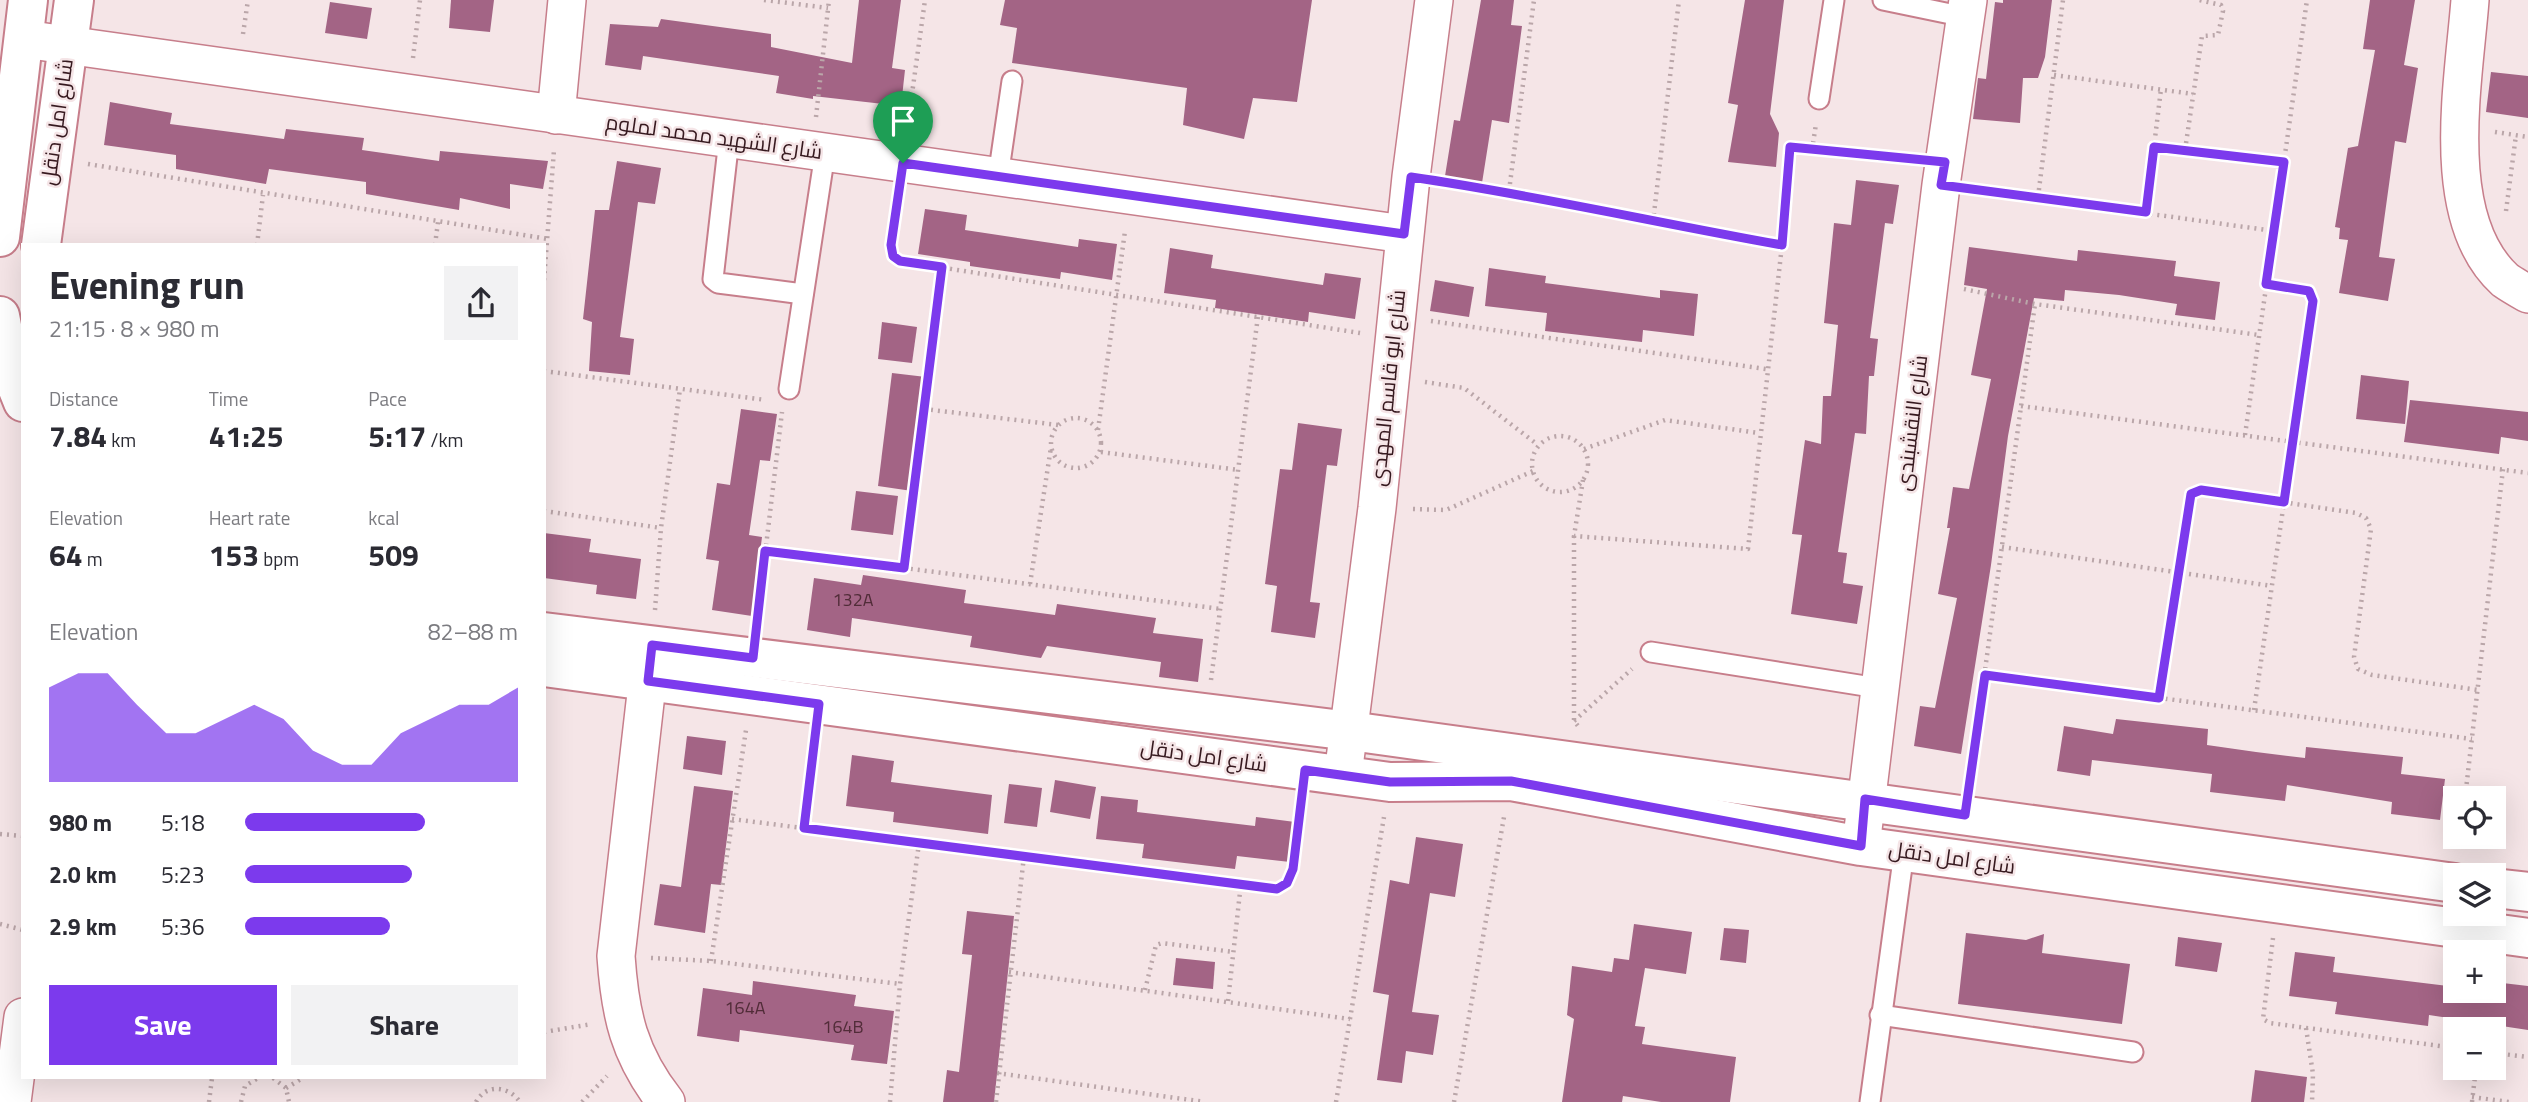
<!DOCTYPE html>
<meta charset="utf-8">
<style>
body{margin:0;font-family:"Titillium Web",Cairo,sans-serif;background:#f2f2f3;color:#2b2b33;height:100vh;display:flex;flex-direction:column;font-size:26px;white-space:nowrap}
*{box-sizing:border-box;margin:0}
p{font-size:23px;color:#7c7c81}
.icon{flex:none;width:38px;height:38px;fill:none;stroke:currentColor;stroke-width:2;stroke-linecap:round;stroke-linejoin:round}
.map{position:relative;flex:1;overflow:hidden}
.drawer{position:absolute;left:21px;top:243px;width:525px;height:836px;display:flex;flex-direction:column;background:#fff;border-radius:0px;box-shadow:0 7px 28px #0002}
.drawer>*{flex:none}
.buttons{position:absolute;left:2443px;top:786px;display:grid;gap:14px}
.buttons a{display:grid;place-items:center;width:63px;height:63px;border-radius:0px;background:#fff;box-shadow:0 7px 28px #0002;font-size:35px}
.pin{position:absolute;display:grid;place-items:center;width:60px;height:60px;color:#fff;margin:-72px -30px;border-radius:50% 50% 50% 0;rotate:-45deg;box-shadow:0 0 7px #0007}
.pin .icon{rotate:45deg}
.round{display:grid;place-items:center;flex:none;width:74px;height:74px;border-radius:0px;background:#f2f2f3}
.headline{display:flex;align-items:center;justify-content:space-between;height:119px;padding:0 28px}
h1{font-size:38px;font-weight:700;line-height:52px}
.figures{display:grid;grid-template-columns:repeat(3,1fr);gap:10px;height:119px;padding:7px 28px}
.figures div{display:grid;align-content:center}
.figures b{font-size:30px;font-weight:700}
.figures small{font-size:19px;font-weight:400}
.figures p{font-size:19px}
.chart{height:196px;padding:14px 28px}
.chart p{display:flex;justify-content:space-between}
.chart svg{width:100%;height:126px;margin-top:7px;fill:#7c3aed;opacity:.7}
.cta{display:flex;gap:14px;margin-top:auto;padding:14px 28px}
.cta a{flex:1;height:80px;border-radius:0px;background:#7c3aed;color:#fff;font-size:28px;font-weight:700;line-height:80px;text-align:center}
.cta a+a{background:#f2f2f3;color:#2b2b33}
ul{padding:0 28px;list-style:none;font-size:23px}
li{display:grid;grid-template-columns:112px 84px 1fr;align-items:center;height:52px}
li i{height:18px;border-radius:9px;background:#7c3aed}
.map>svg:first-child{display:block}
</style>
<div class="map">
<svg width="2528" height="1102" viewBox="0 0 2528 1102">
<rect width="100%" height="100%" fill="#f5e5e7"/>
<g fill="#a36485">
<polygon points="451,0 494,0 490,32 449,28"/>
<polygon points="859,0 901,0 892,68 905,70 901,106 813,96 813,99 776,93 779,76 643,56 641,70 605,65 610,24 658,27 661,19 771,34 771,47 852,63"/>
<polygon points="1005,0 1312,0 1297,102 1253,98 1244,139 1183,125 1187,88 1012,63 1017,28 1000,25"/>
<polygon points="1481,0 1514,0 1511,25 1522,26 1509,123 1492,120 1482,183 1445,176 1454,120 1460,121"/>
<polygon points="1745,0 1784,0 1770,114 1779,133 1776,167 1728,162 1738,105 1728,103"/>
<polygon points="2003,0 2052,0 2045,57 2038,78 2023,78 2020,123 1973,119 1978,78 1986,79 1995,2 2003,3"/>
<polygon points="2370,0 2415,0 2404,65 2418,68 2406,143 2395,141 2379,257 2395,259 2388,301 2339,293 2348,240 2339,239 2340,228 2335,227 2348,148 2358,146 2375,50 2363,49"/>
<polygon points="330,2 372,8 367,39 325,33"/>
<polygon points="2491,72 2528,76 2528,118 2486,112"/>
<polygon points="110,102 172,113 170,124 284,139 286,129 364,138 362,150 439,161 440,151 548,161 543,189 510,184 510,209 460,198 459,210 366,194 366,182 269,169 266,184 176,169 176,155 104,145"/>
<polygon points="617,161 661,168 655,204 638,202 620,337 634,339 630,375 589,371 592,322 583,319 595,210 609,210"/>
<polygon points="1856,180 1899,185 1893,224 1885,223 1870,338 1878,339 1874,376 1869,376 1866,434 1855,433 1838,552 1847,553 1843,583 1863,586 1857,624 1791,614 1802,535 1792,534 1805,440 1821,444 1823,396 1831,396 1838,325 1824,323 1834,223 1851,225"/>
<polygon points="925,209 967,215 965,230 1078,247 1079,239 1117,244 1112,280 1061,272 1060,279 970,266 970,262 918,254"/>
<polygon points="1969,247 2077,261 2078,250 2176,261 2174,276 2220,282 2215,320 2175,315 2177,304 2119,295 2065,290 2064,301 2034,298 2008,436 1991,565 1961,754 1914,746 1920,706 1935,708 1957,598 1938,594 1950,528 1947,528 1953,487 1969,489 1991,379 1971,375 1987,289 1964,285"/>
<polygon points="1170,248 1213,255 1211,268 1323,285 1325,273 1361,278 1355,319 1309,312 1308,322 1215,308 1216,300 1164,293"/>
<polygon points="1489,268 1546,276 1545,283 1660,298 1660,290 1698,294 1694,336 1643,330 1642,342 1545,331 1547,313 1485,306"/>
<polygon points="1435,280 1474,287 1469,317 1430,311"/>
<polygon points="882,322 917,327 912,363 878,359"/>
<polygon points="892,373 926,377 912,491 878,486"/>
<polygon points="2361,375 2409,381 2405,424 2356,419"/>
<polygon points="2410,400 2528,412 2528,441 2501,437 2499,454 2404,442"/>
<polygon points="741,409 777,414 770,461 760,460 749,535 762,537 752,616 712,610 719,561 706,559 717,483 730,485"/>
<polygon points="1298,423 1342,429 1337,466 1327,465 1310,602 1320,603 1315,638 1271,632 1277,586 1265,584 1280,469 1292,470"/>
<polygon points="856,491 898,496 893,535 851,530"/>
<polygon points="544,533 591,539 589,552 641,559 636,599 596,594 597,585 544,578"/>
<polygon points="863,575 966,590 964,603 1055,615 1057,604 1156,618 1153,633 1203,639 1198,682 1159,677 1161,662 1047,646 1041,658 970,647 972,636 852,618 850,637 807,630 814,578 861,585"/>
<polygon points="2116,719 2208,729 2207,745 2256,752 2305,758 2306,747 2403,757 2401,774 2445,779 2440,820 2391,814 2392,802 2287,785 2285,801 2210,792 2212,774 2092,760 2090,776 2057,771 2064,726 2113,734"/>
<polygon points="687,736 726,741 722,775 683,769"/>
<polygon points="852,755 894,761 891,782 992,795 988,834 893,822 894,812 846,806"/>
<polygon points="1055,780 1096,787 1090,819 1050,812"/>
<polygon points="1009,784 1042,788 1037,827 1004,823"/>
<polygon points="694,786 733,791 721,885 711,884 705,933 654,925 660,884 681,887"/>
<polygon points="1101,796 1138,800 1137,812 1255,826 1256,817 1295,822 1290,862 1237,856 1235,869 1142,858 1144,844 1096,839"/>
<polygon points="1416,837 1463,844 1455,897 1430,893 1412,1012 1439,1015 1433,1055 1406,1051 1402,1083 1377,1080 1389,995 1373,992 1390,880 1409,884"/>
<polygon points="967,911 1014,916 994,1102 943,1102 947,1070 959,1072 972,955 962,954"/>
<polygon points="1634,924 1692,932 1686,974 1645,968 1635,1026 1645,1027 1642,1044 1736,1057 1730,1102 1661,1102 1623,1096 1622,1102 1562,1102 1574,1019 1567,1015 1572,966 1612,972 1614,958 1629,960"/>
<polygon points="1724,928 1749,930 1746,963 1720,960"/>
<polygon points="1966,933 2026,940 2044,934 2042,953 2130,964 2122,1024 1958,1004"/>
<polygon points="2178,937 2222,943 2217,972 2175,966"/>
<polygon points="2295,952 2335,957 2333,972 2448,986 2449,977 2455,977 2455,990 2494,990 2494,982 2528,986 2528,1030 2429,1015 2428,1026 2335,1014 2337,1002 2289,996"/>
<polygon points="1176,958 1215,962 1213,989 1173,985"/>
<polygon points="753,981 856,995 854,1006 894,1011 887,1064 851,1060 854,1045 740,1030 739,1042 697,1036 703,988 752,995"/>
<polygon points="2255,1070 2307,1077 2304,1102 2251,1102"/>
</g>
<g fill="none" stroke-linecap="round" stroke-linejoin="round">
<defs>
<g id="lane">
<polyline points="1883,0 1965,17"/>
<polyline points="1819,99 1834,0"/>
<polyline points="729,139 713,279 718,283 803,294"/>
<polyline points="998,177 1012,81"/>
<polyline points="789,389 825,153"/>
<polyline points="1651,652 1878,688"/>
<polyline points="1880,1015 2133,1052"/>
<polyline points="1870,1102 1904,852"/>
</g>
<g id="street">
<path d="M2470,0c-6,81 -33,218 35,280 7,5 16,10 23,14"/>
<polyline points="24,39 1404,234"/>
<polyline points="556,115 567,0"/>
<path d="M651,650l-35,306c4,59 13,99 50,146"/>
<polyline points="1343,775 1377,508 1411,177 1434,0"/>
<polyline points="1861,846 1941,185 1968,0"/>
<polyline points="12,1102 23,1017"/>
</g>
<g id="secondary">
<polyline points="0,237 28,0"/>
<polyline points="41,245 74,0"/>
<polyline points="0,316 11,372 23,402"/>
<polyline points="544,632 1350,731 2455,883"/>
<polyline points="544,667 1390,782 1511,781 1861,846 2528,938"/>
<polyline points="2494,888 2528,892"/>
</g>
</defs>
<use href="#lane" stroke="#c77e8b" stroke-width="23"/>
<use href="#street" stroke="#c77e8b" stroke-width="40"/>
<use href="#secondary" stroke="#c77e8b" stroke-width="42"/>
<g stroke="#baa6a9" stroke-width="4.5" stroke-dasharray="2 5" stroke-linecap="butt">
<polyline points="764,0 828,8"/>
<polyline points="243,34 248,0"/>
<polyline points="413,58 420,0"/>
<polyline points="2054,75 2193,94"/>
<polyline points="816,117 829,0"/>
<polyline points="907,130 925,0"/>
<polyline points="2495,132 2528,137"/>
<polyline points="2154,147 2284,162"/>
<polyline points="1812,150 1816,124"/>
<polyline points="2185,150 2202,36 2218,35 2223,11 2221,5 2199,0"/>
<polyline points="88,164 548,239"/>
<polyline points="1446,182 1509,191 1653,222 1782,245"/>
<polyline points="1977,190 2274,231"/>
<polyline points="1509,191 1534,0"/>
<polyline points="898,197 891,245 893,256 900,261 1360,333"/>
<polyline points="2038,197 2063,0"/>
<polyline points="2506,211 2516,135"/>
<polyline points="2146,212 2161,89"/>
<polyline points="1653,222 1679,0"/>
<polyline points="257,245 263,195"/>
<polyline points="435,245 438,222"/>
<polyline points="544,280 554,150"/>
<polyline points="1964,289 2035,304 2259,335"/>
<polyline points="1431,321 1766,369"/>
<polyline points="544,371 766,400"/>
<polyline points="1425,382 1464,388 1538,445"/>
<polyline points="2021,406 2528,473"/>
<polyline points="924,409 1058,425"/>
<circle cx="1076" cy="443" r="25"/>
<polyline points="1098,430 1125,231"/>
<polyline points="2245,435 2307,0"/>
<circle cx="1560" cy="464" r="28"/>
<polyline points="1584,449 1665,420 1759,433"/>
<polyline points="1101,452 1239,470"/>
<polyline points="1583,480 1574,536 1748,549 1782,245 1790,147 1909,159"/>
<polyline points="1413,509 1446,510 1533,471"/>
<polyline points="544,511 661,528"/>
<polyline points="1574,536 1574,721 1578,726"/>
<polyline points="2002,547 2272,586"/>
<polyline points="765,550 1221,609"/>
<polyline points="904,568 942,267"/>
<polyline points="1030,584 1051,447"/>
<polyline points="655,610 661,528 680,389"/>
<polyline points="757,622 782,412"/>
<polyline points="1985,675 2472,739"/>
<polyline points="1211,680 1258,316"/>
<polyline points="2159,698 2187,505 2191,494 2201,490 2356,513 2366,518 2371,529 2354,657 2358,669 2372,675 2478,690"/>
<polyline points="2254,710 2313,301 2309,291 2266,284"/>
<polyline points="1574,721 1632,669"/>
<polyline points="1970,780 2035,304"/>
<polyline points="2465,798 2503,469"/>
<polyline points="732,819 1277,889 1287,883 1293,869 1301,806"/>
<polyline points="804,828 815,739"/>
<polyline points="0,834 23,836"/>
<polyline points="0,924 23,930"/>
<polyline points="2273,938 2263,1019 2270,1023 2455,1048"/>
<polyline points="651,958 711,961 900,984"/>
<polyline points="711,961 746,730"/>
<polyline points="1009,972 1350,1019"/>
<polyline points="1145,990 1156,945 1162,943 1234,952"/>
<polyline points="1228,1001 1241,883"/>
<polyline points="2306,1028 2313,1074 2312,1102"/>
<polyline points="544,1032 592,1024"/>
<polyline points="2494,1053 2528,1057"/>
<polyline points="997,1073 1205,1102"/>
<polyline points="273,1078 286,1088 289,1102"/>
<polyline points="286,1088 303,1078"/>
<polyline points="2472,1097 2509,1102"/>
<polyline points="209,1102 212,1078"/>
<polyline points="241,1102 245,1086 258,1078"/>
<path d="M476,1102c10,-19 33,-16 44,0"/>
<polyline points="582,1102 607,1076"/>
<polyline points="890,1102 900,984 919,843"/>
<polyline points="996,1102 1024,856"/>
<polyline points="1336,1102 1384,817"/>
<polyline points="1454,1102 1504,817"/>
<polyline points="2472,1102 2476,1068"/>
</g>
<use href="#lane" stroke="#fff" stroke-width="19"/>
<use href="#street" stroke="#fff" stroke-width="37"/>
<use href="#secondary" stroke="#fff" stroke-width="38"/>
</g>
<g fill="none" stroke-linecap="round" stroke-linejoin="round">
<defs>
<path id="route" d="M1790,147l155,15 -4,23 205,27 8,-65 130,15 -18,122 43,7 4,10 -29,201 -83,-12 -10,4 -32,204 -174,-23 -20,140 -100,-16 -4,47 -350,-65 -121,1 -85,-12 -12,99 -6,14 -10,6 -473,-61 15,-124 -171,-23 4,-36 101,13 12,-107 139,17 38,-301 -42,-6 -7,-5 -2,-11 12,-82 501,71 7,-57c124,18 247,46 371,68z"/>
</defs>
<use href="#route" stroke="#fff" stroke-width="14"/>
<use href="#route" stroke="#7c3aed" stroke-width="9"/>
</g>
<g text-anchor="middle" stroke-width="5" stroke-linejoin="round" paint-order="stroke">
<g font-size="18" fill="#512c38">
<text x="853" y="606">132A</text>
<text x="745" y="1014">164A</text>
<text x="843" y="1033">164B</text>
</g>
<g font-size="21" fill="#36191f" stroke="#f5e5e7">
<text transform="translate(57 122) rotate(-82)" y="7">شارع امل دنقل</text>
<text transform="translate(714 137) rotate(8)" y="7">شارع الشهيد محمد لملوم</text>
<text transform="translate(1388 388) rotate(-84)" y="7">شارع ابو قاسم المهدى</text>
<text transform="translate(1912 423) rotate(-83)" y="7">شارع النقشبندى</text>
<text transform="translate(1204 756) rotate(8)" y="7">شارع امل دنقل</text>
<text transform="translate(1952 858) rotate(8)" y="7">شارع امل دنقل</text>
</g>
</g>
</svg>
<div class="buttons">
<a><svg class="icon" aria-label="locate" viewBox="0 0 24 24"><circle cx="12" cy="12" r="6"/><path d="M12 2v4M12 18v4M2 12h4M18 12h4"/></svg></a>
<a><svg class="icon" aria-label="layers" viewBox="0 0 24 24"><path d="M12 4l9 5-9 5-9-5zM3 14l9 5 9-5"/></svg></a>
<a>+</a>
<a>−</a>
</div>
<div class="pin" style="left:903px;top:163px;background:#1e9e55"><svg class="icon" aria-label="arrive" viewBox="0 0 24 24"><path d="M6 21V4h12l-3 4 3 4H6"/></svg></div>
<section class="drawer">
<div class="headline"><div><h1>Evening run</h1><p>21:15 · 8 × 980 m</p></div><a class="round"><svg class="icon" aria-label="share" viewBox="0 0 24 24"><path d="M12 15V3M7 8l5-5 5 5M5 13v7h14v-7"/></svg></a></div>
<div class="figures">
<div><p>Distance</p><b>7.84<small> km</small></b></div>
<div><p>Time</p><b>41:25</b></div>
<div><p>Pace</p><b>5:17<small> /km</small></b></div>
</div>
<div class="figures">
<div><p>Elevation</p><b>64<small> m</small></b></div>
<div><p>Heart rate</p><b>153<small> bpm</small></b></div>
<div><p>kcal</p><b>509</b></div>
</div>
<div class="chart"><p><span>Elevation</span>82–88 m</p>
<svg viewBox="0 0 160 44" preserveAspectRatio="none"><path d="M0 44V11L10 6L20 6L30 17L40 27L50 27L60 22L70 17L80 22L90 33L100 38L110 38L120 27L130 22L140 17L150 17L160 11V44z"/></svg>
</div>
<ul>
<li><b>980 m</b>5:18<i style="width:66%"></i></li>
<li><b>2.0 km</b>5:23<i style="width:61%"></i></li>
<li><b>2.9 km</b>5:36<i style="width:53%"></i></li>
</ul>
<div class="cta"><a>Save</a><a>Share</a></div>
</section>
</div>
